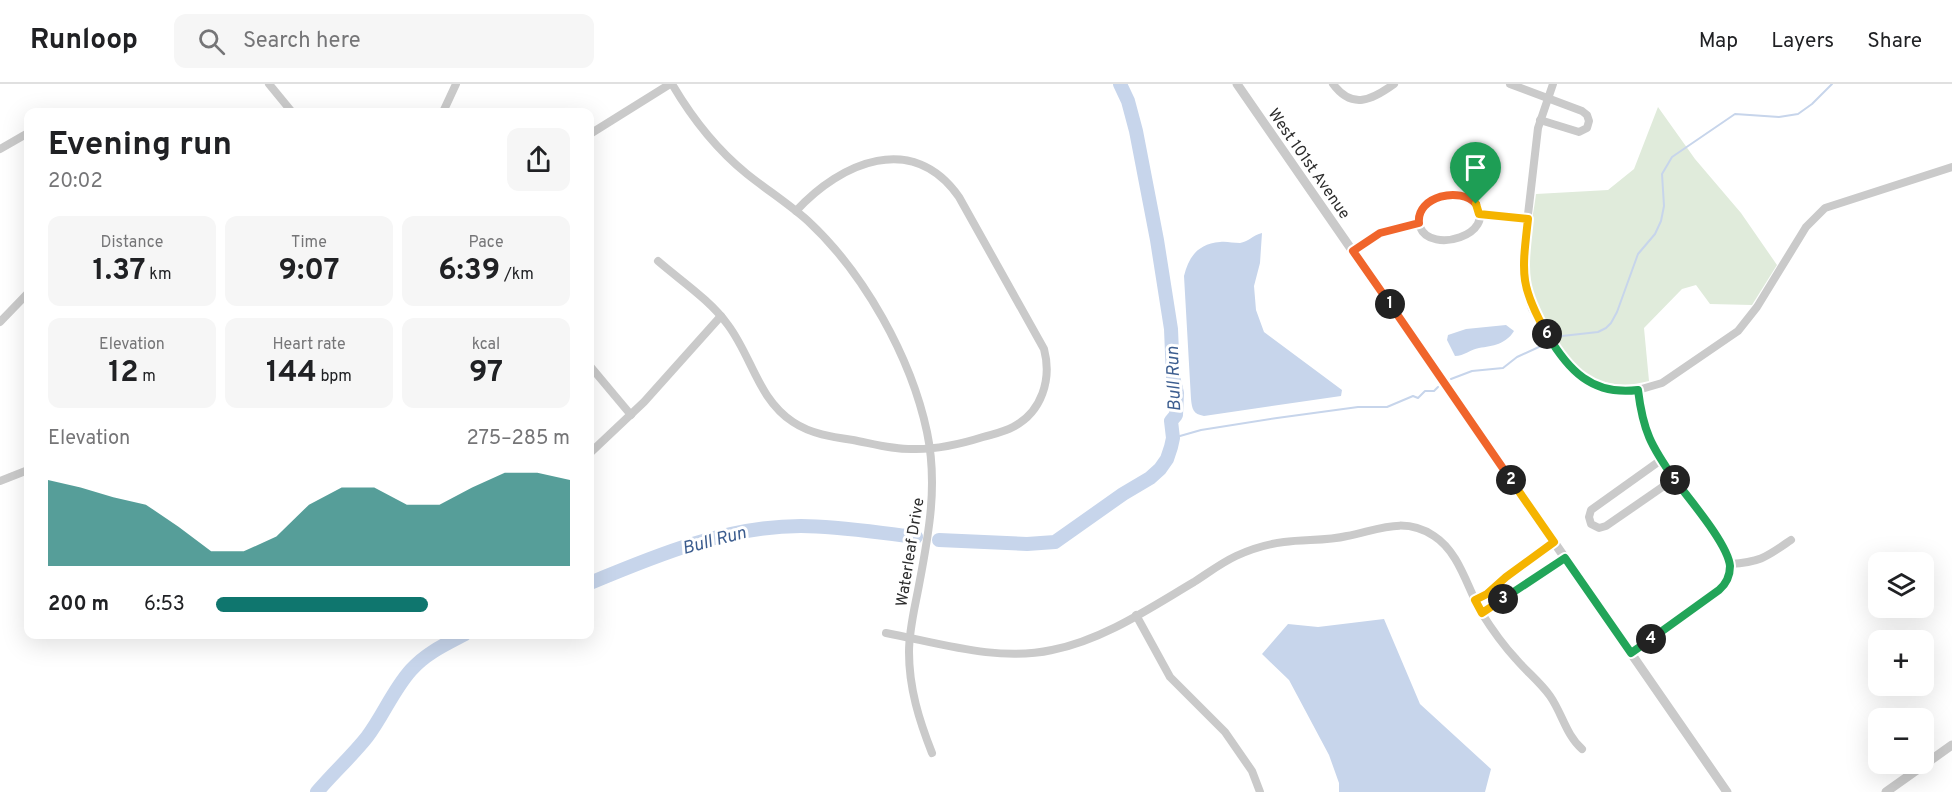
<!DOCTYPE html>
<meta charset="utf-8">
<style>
body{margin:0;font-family:Overpass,sans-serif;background:#f6f6f6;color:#202124;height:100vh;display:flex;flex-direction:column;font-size:22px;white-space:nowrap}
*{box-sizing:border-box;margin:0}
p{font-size:20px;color:#757577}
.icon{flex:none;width:33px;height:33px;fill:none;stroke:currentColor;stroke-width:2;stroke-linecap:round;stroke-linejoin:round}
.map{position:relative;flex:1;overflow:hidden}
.drawer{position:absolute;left:24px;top:24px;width:570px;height:531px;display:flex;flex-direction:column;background:#fff;border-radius:12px;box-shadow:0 6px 24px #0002}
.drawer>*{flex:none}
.tools{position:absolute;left:1868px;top:468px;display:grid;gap:12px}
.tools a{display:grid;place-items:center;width:66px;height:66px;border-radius:12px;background:#fff;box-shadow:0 6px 24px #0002;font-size:30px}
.pin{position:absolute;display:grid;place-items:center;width:51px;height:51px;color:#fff;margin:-62px -26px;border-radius:50% 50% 50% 0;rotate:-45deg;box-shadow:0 0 6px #0007}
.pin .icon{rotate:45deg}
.km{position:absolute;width:30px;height:30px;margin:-15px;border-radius:50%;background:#222;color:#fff;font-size:16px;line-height:30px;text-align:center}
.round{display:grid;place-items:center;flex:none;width:63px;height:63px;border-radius:12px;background:#f6f6f6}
.summary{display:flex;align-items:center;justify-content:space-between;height:102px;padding:0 24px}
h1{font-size:33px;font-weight:700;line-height:45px}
.figures{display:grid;grid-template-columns:repeat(3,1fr);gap:9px;height:102px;padding:6px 24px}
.figures div{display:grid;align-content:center;border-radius:12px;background:#f6f6f6;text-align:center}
.figures b{font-size:30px;font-weight:700}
.figures small{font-size:16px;font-weight:400}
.figures p{font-size:16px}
.chart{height:168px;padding:12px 24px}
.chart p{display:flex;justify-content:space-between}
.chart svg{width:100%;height:108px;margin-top:6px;fill:#0f766e;opacity:.7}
ul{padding:0 24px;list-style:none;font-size:20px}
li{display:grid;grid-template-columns:96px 72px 1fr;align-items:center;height:45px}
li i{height:15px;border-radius:8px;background:#0f766e}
header{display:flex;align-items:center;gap:36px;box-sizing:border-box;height:84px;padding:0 30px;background:#fff;border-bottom:2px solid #e0e0e0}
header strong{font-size:28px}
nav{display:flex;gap:33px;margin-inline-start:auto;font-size:21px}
.search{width:420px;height:54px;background:#f6f6f6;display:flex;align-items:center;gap:15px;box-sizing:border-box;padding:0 21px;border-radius:12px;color:#757577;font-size:22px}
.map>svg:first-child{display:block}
</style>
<header>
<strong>Runloop</strong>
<div class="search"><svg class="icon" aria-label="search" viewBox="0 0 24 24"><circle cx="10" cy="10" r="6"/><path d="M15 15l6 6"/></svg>Search here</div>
<nav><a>Map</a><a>Layers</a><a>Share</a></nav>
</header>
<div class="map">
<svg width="1952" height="708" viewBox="0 0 1952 708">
<rect width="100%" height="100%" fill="#fff"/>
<path fill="#e0ebdb" d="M1658,23l37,52 46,54 36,52 -25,40 -42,-1 -14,-19 -14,4 -38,39 5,53c-52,14 -79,-14 -102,-57 -7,-13 -16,-28 -19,-43 -5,-25 5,-61 8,-87l72,-4 26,-21z"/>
<g fill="#c7d5eb">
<path d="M1262,149l-2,30 -6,23 2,24 8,22 78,58 -1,6 -137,20c-11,-2 -12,-7 -13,-17l-7,-123c5,-20 14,-32 36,-34 6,-1 13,1 20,1 8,-1 13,-8 22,-10z"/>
<path d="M1506,241l8,6c-8,13 -21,15 -35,17 -8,1 -15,8 -24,8l-8,-16 1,-5 18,-6z"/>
<polygon points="1384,535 1420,620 1491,685 1485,708 1339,708 1339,699 1329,671 1289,596 1262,570 1288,540 1318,543"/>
</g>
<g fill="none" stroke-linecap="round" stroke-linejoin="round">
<g stroke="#c7d5eb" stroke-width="2">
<polyline points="1562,252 1598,248 1606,244 1611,239 1617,228 1638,170 1655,150 1661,137 1664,122 1662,90 1672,73 1735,30 1779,33 1798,30 1812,20 1832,0"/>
<polyline points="1451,295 1472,287 1503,284 1517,273 1541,262"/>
<polyline points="1173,354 1201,346 1277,334 1358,323 1387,323 1413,312 1418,314 1425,307 1434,307 1438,303"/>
</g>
<g stroke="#c7d5eb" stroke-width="14">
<polyline points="939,456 1027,460 1055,458 1123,410 1150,394 1160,385 1167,375 1171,363 1173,354 1171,337 1176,331 1177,309 1173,293 1171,245 1157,156 1136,47 1128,17 1120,0"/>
<path d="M590,499c67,-28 137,-57 211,-57 39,0 77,7 115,11"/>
<path d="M317,708c16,-19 35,-36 50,-55 16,-21 26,-47 44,-67 15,-17 35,-26 54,-36"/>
</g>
<g stroke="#cacaca" stroke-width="8">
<polyline points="269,0 292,28"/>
<path d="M672,0c20,34 44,65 75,90 20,16 42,30 61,47 56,52 103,136 119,211 11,52 2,101 -8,153 -4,22 -10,44 -10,67 0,36 10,68 23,101"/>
<path d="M1333,0c19,26 39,16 61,0"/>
<polyline points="1510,0 1582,27 1587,31 1589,37 1587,44 1579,48 1540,36"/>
<polyline points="1553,0 1538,44 1523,174 1524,199 1532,225 1565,278 1585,295 1611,305 1638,306 1662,299 1738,247 1757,223 1806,143 1825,124 1952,83"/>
<polyline points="443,28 456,0"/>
<polyline points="590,50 670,0"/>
<polyline points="0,65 28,49"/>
<path d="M1455,110c9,0 16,2 21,10 21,30 -45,51 -56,23 -9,-24 19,-29 35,-33z"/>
<polyline points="1480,130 1528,135"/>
<polyline points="1353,167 1380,149 1419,139"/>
<path d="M658,177c23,20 52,39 70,64 24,32 30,74 65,97 18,12 39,15 60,18 21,4 42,10 63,9 24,0 45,-5 67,-12 10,-3 21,-5 30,-10 29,-15 39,-48 31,-78l-85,-152c-46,-66 -118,-35 -163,14"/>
<polyline points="0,238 28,209"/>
<polyline points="590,282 631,331"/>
<polyline points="590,369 644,318 721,232"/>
<polyline points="1661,376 1591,426 1589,433 1591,440 1599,444 1606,442 1674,395"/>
<polyline points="0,397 28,386"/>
<path d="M1730,480c31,-2 36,-7 61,-24"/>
<polyline points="1475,516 1487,510 1506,493 1554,458"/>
<polyline points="1482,529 1565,474"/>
<polyline points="1136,531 1170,593 1225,648 1252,687 1260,708"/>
<path d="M886,549c53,10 112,29 166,17 51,-10 98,-42 142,-68 14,-9 27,-19 42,-26 15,-7 32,-12 48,-14 21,-3 42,-1 63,-6 31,-6 57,-20 87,0 25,16 33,51 47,76 10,16 22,33 35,47 11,13 24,23 34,37 12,17 16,39 32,53"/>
<path d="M1631,569l88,-63c14,-14 12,-31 2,-47l-60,-83 -12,-21 -6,-15 -5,-34"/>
</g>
<g stroke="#cacaca" stroke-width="9">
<polyline points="1237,0 1727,708"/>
<polyline points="1886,708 1952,661"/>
</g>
</g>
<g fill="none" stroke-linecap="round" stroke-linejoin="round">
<defs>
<path id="split-1" d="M1390,220l-37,-53 27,-18 39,-10c-3,-27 42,-37 57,-19"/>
<polyline id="split-2" points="1390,220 1511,396"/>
<polyline id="split-3" points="1503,515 1482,529 1475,516 1487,510 1506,493 1554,458 1511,396"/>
<polyline id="split-4" points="1503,515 1565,474 1631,569 1651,555"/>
<path id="split-5" d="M1651,555l68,-49c7,-6 11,-15 11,-24 -2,-22 -41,-67 -55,-86"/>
<path id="split-6" d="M1547,250c21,36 45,62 91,56 5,41 13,56 37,90"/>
<path id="split-7" d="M1476,120l3,10 49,5c-6,54 -9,66 19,115"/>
</defs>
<use href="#split-1" stroke="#fff" stroke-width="12"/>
<use href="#split-2" stroke="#fff" stroke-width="12"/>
<use href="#split-3" stroke="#fff" stroke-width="12"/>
<use href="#split-4" stroke="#fff" stroke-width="12"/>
<use href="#split-5" stroke="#fff" stroke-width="12"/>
<use href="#split-6" stroke="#fff" stroke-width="12"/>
<use href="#split-7" stroke="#fff" stroke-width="12"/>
<use href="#split-1" stroke="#f0652b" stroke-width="8"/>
<use href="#split-2" stroke="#f0652b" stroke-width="8"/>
<use href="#split-3" stroke="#f5b400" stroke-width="8"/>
<use href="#split-4" stroke="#22a559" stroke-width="8"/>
<use href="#split-5" stroke="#22a559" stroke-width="8"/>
<use href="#split-6" stroke="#22a559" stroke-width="8"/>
<use href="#split-7" stroke="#f5b400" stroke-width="8"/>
</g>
<g text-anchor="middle" stroke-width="6" stroke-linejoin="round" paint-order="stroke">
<g font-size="16" fill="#2d2d2d" stroke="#fff">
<text transform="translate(1310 79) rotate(55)" y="6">West 101st Avenue</text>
<text transform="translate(909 468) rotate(-81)" y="6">Waterleaf Drive</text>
</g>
<g font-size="18" font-style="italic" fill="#3c5d8f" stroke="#fff">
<text transform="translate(1173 295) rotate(-92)" y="6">Bull Run</text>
<text transform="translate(714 456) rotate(-15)" y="6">Bull Run</text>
</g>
</g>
</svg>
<div class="tools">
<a><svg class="icon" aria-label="layers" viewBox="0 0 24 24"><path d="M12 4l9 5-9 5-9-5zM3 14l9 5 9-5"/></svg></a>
<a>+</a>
<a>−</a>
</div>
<div class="pin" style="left:1476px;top:120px;background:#1e9e55"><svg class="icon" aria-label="arrive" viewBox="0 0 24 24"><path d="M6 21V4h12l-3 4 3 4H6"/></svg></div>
<b class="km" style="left:1390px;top:220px">1</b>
<b class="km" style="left:1511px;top:396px">2</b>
<b class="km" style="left:1503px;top:515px">3</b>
<b class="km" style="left:1651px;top:555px">4</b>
<b class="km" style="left:1675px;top:396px">5</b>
<b class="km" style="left:1547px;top:250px">6</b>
<section class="drawer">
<div class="summary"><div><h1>Evening run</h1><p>20:02</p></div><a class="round"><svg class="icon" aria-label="share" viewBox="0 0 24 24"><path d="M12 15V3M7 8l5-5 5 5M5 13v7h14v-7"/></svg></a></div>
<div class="figures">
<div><p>Distance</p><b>1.37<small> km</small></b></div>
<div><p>Time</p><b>9:07</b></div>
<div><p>Pace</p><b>6:39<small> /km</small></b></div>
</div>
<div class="figures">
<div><p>Elevation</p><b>12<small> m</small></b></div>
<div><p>Heart rate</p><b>144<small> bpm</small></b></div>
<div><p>kcal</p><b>97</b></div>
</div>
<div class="chart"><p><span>Elevation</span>275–285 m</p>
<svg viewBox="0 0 160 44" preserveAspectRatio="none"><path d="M0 44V9L10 12L20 16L30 19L40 28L50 38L60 38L70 32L80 19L90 12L100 12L110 19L120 19L130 12L140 6L150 6L160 9V44z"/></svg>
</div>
<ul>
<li><b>200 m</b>6:53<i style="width:60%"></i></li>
</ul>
</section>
</div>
